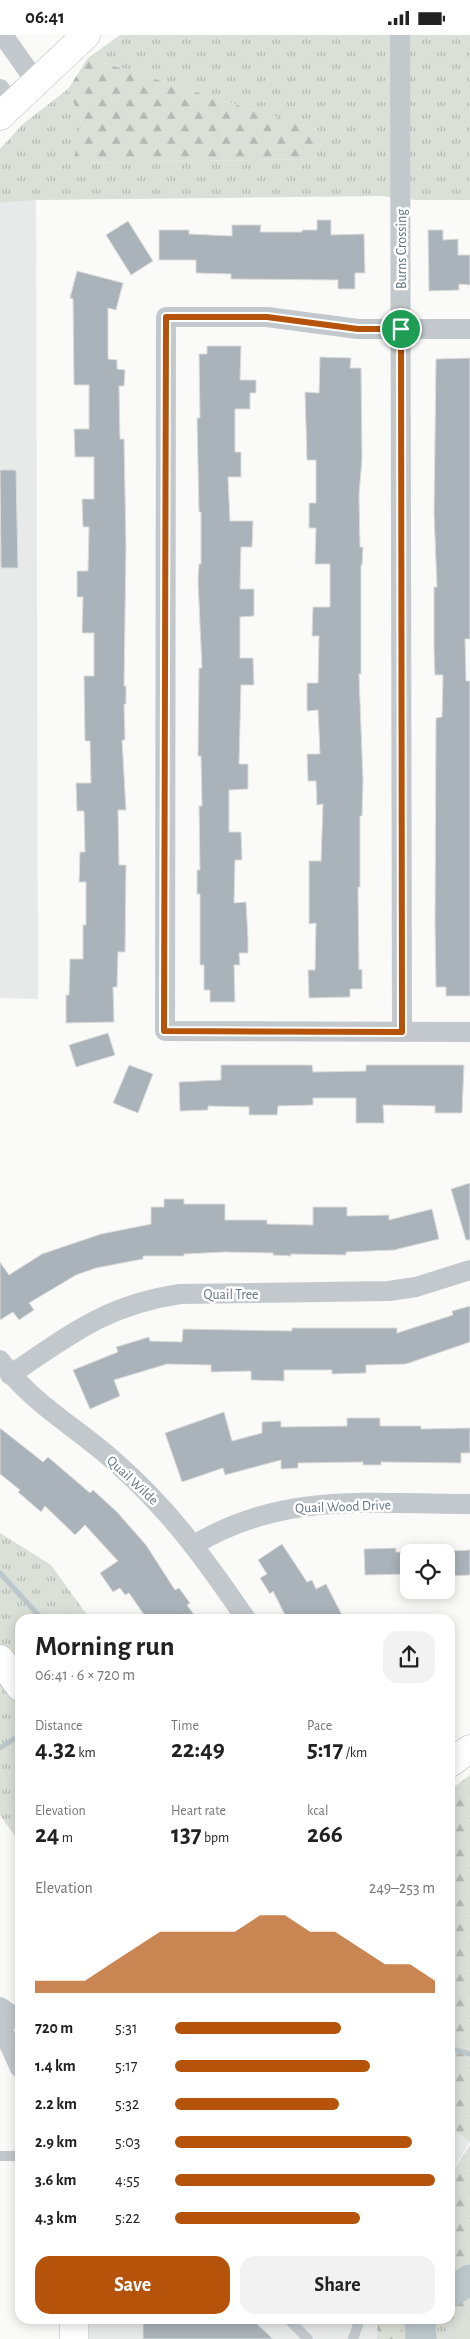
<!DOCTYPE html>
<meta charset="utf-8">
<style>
body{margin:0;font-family:"Alegreya Sans",sans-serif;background:#f2f2f2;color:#222;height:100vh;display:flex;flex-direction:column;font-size:19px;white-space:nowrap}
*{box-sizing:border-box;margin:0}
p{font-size:16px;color:#767676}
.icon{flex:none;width:28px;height:28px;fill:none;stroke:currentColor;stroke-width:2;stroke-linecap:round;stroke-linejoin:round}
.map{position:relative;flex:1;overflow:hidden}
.side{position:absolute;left:15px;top:1579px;width:440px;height:710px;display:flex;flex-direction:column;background:#fff;border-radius:15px;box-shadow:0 2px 12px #0003}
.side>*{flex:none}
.controls{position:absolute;left:400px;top:1509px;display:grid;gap:10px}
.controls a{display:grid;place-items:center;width:55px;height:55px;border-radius:10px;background:#fff;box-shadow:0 2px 12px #0003;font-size:25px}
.pin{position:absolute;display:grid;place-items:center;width:42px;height:42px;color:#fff;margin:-21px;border:2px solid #fff;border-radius:50%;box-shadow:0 1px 5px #0007}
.round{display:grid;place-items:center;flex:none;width:52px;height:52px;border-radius:15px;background:#f2f2f2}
.head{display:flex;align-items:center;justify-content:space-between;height:85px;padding:0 20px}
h1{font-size:28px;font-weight:700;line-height:38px}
.figures{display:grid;grid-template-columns:repeat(3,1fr);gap:8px;height:85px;padding:5px 20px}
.figures div{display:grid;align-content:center}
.figures b{font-size:25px;font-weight:700}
.figures small{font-size:14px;font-weight:400}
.figures p{font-size:14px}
.chart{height:140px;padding:10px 20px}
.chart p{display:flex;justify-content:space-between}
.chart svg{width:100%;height:90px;margin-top:5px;fill:#b45309;opacity:.7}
.primary-button{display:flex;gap:10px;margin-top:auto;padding:10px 20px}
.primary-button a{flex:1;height:58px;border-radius:15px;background:#b45309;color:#fff;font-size:20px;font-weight:700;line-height:58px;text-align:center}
.primary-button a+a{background:#f2f2f2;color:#222}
ul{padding:0 20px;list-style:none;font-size:16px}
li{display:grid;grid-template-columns:80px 60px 1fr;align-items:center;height:38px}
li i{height:12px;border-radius:6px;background:#b45309}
.status{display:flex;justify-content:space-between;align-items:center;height:35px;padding:0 25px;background:#fff;direction:ltr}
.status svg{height:14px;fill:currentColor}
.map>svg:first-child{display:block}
</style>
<div class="status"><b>06:41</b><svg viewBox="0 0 49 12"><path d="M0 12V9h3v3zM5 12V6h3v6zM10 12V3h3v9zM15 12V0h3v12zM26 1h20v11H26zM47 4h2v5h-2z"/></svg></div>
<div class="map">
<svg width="470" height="2304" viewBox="0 0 470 2304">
<defs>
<pattern id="grass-tufts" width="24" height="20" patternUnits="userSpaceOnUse" patternTransform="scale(1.25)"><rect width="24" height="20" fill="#dadfd7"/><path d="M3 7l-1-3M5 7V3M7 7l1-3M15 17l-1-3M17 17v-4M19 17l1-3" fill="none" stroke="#b4b9b4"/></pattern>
<pattern id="forest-firs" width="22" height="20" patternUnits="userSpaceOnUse" patternTransform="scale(1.25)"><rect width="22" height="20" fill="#dadfd7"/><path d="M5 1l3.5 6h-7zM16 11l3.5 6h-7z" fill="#b4b9b4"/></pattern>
</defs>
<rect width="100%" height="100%" fill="#fafaf8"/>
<g fill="#e8e9e9">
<polygon points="36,165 38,964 0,963 0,168"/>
<polygon points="450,2091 470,2107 450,2141"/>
<polygon points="89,2284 378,2284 377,2304 89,2304"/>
</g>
<g fill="url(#grass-tufts)">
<polygon points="120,0 470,0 470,165 416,165 380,161 36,165 0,168 0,114 23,89 68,54 82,88 74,128 313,124 327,98 88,23"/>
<polygon points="0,1498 51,1530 90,1584 20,1584 20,1808 0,1780"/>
<polygon points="450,2278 470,2298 470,2304 408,2304 396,2284 450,2284"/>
</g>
<g fill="url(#forest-firs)">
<polygon points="88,23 327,98 313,124 73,128 82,88 68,54"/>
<polygon points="470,1740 470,2107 450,2091 450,1755"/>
<polygon points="470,2110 470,2298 450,2278 450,2141"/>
<polygon points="378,2284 396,2284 408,2304 377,2304"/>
</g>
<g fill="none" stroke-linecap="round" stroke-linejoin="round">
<g stroke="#bbc7cb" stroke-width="5">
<polyline points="0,1538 42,1584"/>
<polyline points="0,1713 20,1700"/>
<polyline points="450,2013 470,2019"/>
</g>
<g stroke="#bbc7cb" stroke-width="31">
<polyline points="450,2257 470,2245"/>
<polyline points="420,2284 421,2304"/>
</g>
</g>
<g fill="#aab3b9" stroke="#dcdcda">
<polygon points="317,185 331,185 331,200 364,199 365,238 355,238 355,254 338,254 338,245 231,244 231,239 196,238 196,225 159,225 159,195 189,195 189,199 232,201 232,190 261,190 260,197 302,197 302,195 317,195"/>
<polygon points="128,186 153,226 131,240 106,200"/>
<polygon points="428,195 443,195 443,205 458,204 458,220 470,220 470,250 459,249 459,255 429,256"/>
<polygon points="77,236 123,248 116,275 108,273 108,324 117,325 117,334 125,335 124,351 119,351 120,404 124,404 126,510 124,651 126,651 126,669 124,669 125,705 122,705 126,775 118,775 119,830 126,830 125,917 118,917 117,952 113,952 114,987 66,988 66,960 69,960 70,924 83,924 83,890 86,890 86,847 79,847 80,817 85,817 84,776 77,776 76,748 91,748 90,706 85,706 84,641 94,641 94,598 82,598 83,562 77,562 77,536 88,536 89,492 83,492 82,464 94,464 94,422 75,422 74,394 89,394 89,350 74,350 73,264 70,263"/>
<polygon points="207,311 241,311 240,345 256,345 256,358 250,358 250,374 235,374 235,417 241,417 241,442 228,442 230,486 253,486 252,512 241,512 240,554 254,554 254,581 240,582 240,623 253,623 254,650 241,650 239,729 248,729 248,754 229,755 229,797 241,797 242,825 235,825 234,868 246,867 248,904 248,918 239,918 240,930 234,930 235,967 210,967 210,955 204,955 204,930 200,930 200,859 197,859 197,835 200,835 199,771 202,771 201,721 198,721 199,633 202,633 198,546 199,529 201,529 201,477 199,477 197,383 200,383 199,319 207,319"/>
<polygon points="320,322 351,323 350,333 361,333 362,424 359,460 360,512 363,512 362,530 361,530 361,639 359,639 363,746 362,781 360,781 360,852 358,852 359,935 362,934 362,954 350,954 350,962 309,963 308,935 315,935 316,888 309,889 309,826 321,826 323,769 317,770 316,746 308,746 307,719 320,719 318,675 307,676 307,648 318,648 319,601 312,601 313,572 330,572 330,529 315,529 316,493 309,493 309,468 316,468 316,425 307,425 305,357 319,358"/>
<polygon points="470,323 470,604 465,604 466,646 470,646 470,961 446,961 446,952 436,952 435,886 436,683 442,682 443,640 435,640 434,616 434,552 437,552 434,478 436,324"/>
<polygon points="0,435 16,435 18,533 1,533"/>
<polygon points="108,998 115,1020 76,1032 69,1010"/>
<polygon points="129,1030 153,1039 138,1078 113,1068"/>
<polygon points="221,1030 312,1030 313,1037 366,1036 366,1030 464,1030 462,1078 435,1078 435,1071 383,1070 384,1088 356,1088 356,1063 313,1063 313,1070 278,1071 277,1080 249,1080 249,1072 208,1071 208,1075 180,1076 179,1047 221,1045"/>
<polygon points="470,1148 470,1205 466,1205 451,1154"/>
<polygon points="164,1164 184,1164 184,1169 225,1169 225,1185 267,1185 267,1189 313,1190 313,1172 347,1172 347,1181 389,1180 389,1185 432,1174 439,1204 394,1215 346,1217 346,1220 291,1219 291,1221 273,1220 273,1218 225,1217 184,1219 184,1221 143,1221 143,1224 96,1233 76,1240 29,1268 34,1275 19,1285 13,1277 0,1285 0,1227 9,1240 42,1219 101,1199 151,1189 151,1172 164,1172"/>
<polygon points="470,1271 470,1307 406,1329 366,1330 366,1338 332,1339 332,1335 284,1335 284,1346 251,1345 251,1336 211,1337 211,1330 167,1329 114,1345 120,1361 90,1374 73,1335 118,1317 116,1312 149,1302 150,1306 182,1307 183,1294 292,1296 292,1293 397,1293 397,1298 453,1280 452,1276"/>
<polygon points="224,1377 232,1406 262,1398 262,1387 281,1386 281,1392 347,1391 347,1383 380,1383 380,1391 421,1391 421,1394 470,1393 470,1418 461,1418 461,1428 381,1427 381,1430 363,1430 363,1427 298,1428 298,1433 281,1434 281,1425 225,1440 223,1433 182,1447 165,1398"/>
<polygon points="0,1393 43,1427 48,1422 90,1458 93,1455 117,1477 146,1510 175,1555 179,1553 190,1568 187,1570 197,1584 147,1584 129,1558 125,1560 120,1553 113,1557 100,1538 118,1526 85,1490 75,1500 45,1471 41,1477 18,1457 20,1455 0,1439"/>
<polygon points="282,1509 307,1547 312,1545 316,1554 326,1549 344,1584 287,1584 273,1556 270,1559 260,1543 267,1539 258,1525"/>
<polygon points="396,1513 396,1517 409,1517 409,1539 365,1540 364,1514"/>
<polygon points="470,1515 470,1540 447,1541 446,1516"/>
<polygon points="143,2284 252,2284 273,2304 143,2304"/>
</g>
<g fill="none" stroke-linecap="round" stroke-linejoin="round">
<defs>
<g id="secondary">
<polyline points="0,81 86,0"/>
<polyline points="0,1624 20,1652"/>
<polyline points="450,1728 470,1714"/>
<polyline points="74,2304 74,2284"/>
</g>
</defs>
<use href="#secondary" stroke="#b3babf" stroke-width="29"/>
<g stroke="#c3c8cc" stroke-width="10">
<polyline points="0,2121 20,2121"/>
<polyline points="288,2284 308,2304"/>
<polyline points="353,2304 358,2290 356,2284"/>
</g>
<g stroke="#c3c8cc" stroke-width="20">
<polyline points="3,0 36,47"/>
<polyline points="400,0 402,997"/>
<polyline points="0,54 10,70"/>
<polyline points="470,294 358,294 267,282 166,282 165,996 470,997"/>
<path d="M0,1325c31,43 76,67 114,101 55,48 91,98 132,158"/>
<path d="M10,1340c61,-41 96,-70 170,-81l209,-3 27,-4 54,-17"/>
<path d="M194,1510c89,-54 177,-41 276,-41"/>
<polyline points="0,1972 20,1986"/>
<polyline points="0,1989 20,2033"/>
</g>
<use href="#secondary" stroke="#fff" stroke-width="28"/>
</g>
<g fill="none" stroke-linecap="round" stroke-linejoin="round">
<defs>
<polygon id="route" points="166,282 267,282 358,294 401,294 402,997 164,996"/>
</defs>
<use href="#route" stroke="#fff" stroke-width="10"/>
<use href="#route" stroke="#b45309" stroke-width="6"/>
</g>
<g text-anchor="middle" stroke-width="5" stroke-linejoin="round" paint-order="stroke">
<g font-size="14" fill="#657683" stroke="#fff">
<text transform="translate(401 214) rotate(-90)" y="5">Burns Crossing</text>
<text x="231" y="1264">Quail Tree</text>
<text transform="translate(133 1445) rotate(43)" y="5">Quail Wilde</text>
<text transform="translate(343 1471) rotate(-2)" y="5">Quail Wood Drive</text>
</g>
</g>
</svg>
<div class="controls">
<a><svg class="icon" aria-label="locate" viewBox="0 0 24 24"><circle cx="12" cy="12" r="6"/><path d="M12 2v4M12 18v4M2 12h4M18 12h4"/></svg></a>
</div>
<div class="pin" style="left:401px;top:294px;background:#1e9e55"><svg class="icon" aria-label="arrive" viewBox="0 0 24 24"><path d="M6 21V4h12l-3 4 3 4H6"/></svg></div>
<section class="side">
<div class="head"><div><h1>Morning run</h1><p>06:41 · 6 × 720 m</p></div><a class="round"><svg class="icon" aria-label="share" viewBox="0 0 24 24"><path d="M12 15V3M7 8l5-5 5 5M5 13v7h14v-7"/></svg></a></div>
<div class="figures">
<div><p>Distance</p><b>4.32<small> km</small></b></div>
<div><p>Time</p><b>22:49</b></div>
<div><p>Pace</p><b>5:17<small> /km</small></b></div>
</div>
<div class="figures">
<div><p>Elevation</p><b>24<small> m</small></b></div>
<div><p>Heart rate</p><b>137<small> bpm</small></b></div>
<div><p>kcal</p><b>266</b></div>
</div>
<div class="chart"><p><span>Elevation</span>249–253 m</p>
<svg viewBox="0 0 160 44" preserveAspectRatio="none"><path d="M0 44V38L10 38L20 38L30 30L40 22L50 14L60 14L70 14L80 14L90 6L100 6L110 14L120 14L130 22L140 30L150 30L160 38V44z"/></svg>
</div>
<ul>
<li><b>720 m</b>5:31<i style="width:64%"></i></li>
<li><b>1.4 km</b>5:17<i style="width:75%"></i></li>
<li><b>2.2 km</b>5:32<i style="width:63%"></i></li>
<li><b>2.9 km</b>5:03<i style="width:91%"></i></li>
<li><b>3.6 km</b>4:55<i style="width:100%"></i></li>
<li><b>4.3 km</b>5:22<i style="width:71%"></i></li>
</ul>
<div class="primary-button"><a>Save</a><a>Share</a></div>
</section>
</div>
